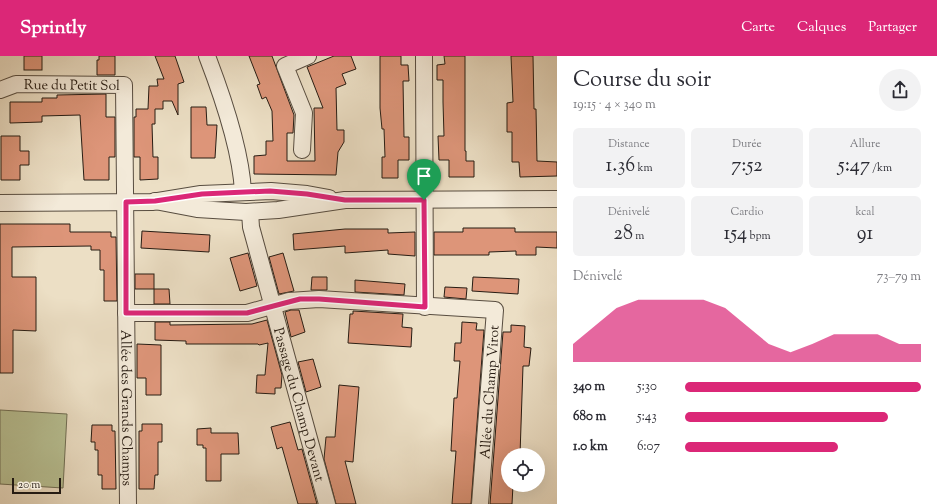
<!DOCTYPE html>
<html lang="fr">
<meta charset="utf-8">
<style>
body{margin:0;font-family:"Sorts Mill Goudy",serif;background:#f2f2f3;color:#2b2b33;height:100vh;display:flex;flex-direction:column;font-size:15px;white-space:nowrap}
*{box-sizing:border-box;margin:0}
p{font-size:13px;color:#7c7c81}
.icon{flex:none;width:22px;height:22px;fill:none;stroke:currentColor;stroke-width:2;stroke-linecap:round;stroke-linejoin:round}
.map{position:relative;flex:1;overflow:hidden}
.details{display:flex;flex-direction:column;background:#fff;width:380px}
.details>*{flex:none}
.tools{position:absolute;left:501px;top:392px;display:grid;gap:8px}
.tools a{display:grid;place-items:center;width:44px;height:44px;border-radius:50%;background:#fff;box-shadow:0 4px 16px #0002;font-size:20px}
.scale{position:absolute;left:12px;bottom:10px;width:49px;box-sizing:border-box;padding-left:4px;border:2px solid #271c13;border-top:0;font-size:11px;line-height:14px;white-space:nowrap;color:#271c13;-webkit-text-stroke:3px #f3ead9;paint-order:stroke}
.pin{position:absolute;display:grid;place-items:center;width:34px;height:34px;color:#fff;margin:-41px -17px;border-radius:50% 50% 50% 0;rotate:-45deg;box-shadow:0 0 4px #0007}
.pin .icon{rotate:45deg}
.round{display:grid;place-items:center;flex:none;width:42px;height:42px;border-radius:21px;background:#f2f2f3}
.head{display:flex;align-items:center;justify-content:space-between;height:68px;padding:0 16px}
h1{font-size:22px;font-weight:600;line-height:30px}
.stats{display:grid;grid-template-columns:repeat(3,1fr);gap:6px;height:68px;padding:4px 16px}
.stats div{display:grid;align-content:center;border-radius:6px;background:#f2f2f3;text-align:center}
.stats b{font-size:20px;font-weight:600}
.stats small{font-size:11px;font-weight:400}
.stats p{font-size:11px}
.chart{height:112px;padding:8px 16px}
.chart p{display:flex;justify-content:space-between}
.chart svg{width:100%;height:72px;margin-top:4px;fill:#db2777;opacity:.7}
ul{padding:0 16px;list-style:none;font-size:13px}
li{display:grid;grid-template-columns:64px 48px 1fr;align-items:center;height:30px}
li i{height:10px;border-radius:5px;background:#db2777}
header{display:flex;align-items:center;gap:24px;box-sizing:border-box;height:56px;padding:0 20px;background:#db2777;color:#fff}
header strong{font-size:19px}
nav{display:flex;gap:22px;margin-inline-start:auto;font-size:14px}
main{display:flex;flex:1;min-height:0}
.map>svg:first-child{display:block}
</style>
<header>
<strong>Sprintly</strong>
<nav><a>Carte</a><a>Calques</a><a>Partager</a></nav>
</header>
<main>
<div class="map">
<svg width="557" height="448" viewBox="0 0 557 448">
<rect width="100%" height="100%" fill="#ecdfc5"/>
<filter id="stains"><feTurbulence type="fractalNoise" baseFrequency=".005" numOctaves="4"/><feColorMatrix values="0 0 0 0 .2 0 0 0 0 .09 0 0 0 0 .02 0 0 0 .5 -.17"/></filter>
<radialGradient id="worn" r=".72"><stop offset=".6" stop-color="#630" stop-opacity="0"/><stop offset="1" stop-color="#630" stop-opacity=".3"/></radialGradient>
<polygon fill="#b8c194" stroke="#706e54" points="0,354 67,358 63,432 0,428"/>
<g fill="#dd9579" stroke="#271c13">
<rect x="24" y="0" width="18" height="14"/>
<polygon points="99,0 115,0 115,19 97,19 97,4 99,4"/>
<polygon points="155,0 175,0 184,26 178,28 178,59 172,45 163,45 163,53 155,53 155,68 152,68 153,101 158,101 158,123 140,124 140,101 134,101 134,61 136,61 136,53 148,53 149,30 158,30 157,23 164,23"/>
<polygon points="249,0 272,0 294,59 293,77 287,77 287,105 315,105 314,52 323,52 307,11 334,0 351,0 356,13 342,18 346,28 336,32 337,74 344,74 344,86 338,96 336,119 254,118 254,100 266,99 266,85 273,85 272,55 266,41 262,43 257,29 260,28"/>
<polygon points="380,0 401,0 401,9 408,9 409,25 403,25 404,81 409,81 409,104 398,104 398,122 382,122 382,101 385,101 384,73 382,73 380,52"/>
<polygon points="444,0 465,0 465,95 466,95 466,105 474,105 474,121 449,121 449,104 439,104 438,80 444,80 443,46 443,24 437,24 437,9 445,8"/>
<polygon points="511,0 533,0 534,53 536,53 537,105 557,106 557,120 520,121 519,106 512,106 512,76 507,76 507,47 513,46"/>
<polygon points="106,38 106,61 115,61 115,101 109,101 109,124 84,124 80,59 42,60 42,66 10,67 10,46 42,46 42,42 57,42 57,39"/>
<polygon points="191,51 206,51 207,69 217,69 215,102 191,102"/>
<polygon points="1,80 20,80 20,95 29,95 29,109 20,109 20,124 1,124"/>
<polygon points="0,168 70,168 70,176 111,176 111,181 116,181 117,245 104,245 104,214 100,214 100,194 91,194 91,190 12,191 12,221 36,221 36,275 13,274 13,317 0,317"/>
<polygon points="463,172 515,172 515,176 557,176 557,192 536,191 536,199 516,199 516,195 489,196 489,199 434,199 434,176 463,176"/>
<polygon points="345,173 388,173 388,177 415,176 415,200 388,198 388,194 345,197 345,190 294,194 293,178"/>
<polygon points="142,175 210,179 209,196 141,192"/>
<polygon points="248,197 257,230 240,235 230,202"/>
<polygon points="283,197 294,235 279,238 269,201"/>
<rect x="135" y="218" width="19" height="15"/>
<polygon points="312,221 327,221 327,234 311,234"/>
<polygon points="473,221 519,223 518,238 472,235"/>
<polygon points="355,224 405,228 404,239 355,236"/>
<polygon points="445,231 467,232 466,243 444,241"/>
<polygon points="154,233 169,233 170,248 154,248"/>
<polygon points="291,254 299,254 305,276 291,281 285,256"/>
<polygon points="353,255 403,258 402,271 412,272 411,291 348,287 350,258 353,258"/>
<polygon points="267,264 282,319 281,332 275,332 275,338 256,337 257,319 265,319 268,287 259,289 258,288 186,288 186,285 155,284 155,266 170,266 170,269 252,268"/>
<polygon points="462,266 477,267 476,274 484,274 471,448 452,448 456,395 451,395 454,342 457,342 460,305 454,305 455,287 461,287"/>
<polygon points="511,269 525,270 524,291 531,292 529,310 523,310 520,399 508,399 508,429 513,429 512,448 490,448 503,276 511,276"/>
<polygon points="137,288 161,289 161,339 146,339 146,322 137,322"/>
<polygon points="313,303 321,331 306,336 298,306"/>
<polygon points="339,329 359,331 353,406 345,405 356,448 336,448 324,403 326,381 335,381"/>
<polygon points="290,366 298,394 302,393 317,448 298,448 282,391 277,393 271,371"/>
<polygon points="142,368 162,368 162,386 158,386 158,419 155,419 154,433 139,433 139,375 142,375"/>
<polygon points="92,369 112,369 112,375 115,375 116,433 102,433 102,419 98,419 98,394 95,394 95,386 91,386"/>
<polygon points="211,372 211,377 238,377 239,398 221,398 221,425 206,425 206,392 203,392 203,389 197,389 197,373"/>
</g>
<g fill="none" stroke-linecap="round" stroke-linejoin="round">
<defs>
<g id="minor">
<path d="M207,0c15,39 34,94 36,136"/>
<polyline points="424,0 425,251"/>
<path id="s1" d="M0,34l16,-6 108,1 4,419"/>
<polyline points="302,94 304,57 285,10 308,0"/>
<polyline points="155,145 197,153 246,156 278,154 345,144 557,143"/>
<polyline points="0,147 152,146 201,138 271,135 307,138 329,142"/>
<path id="s2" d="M250,156l1,15 76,277"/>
<polyline points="126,257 247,257 289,245 319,243 495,254 480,448"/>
</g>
</defs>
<use href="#minor" stroke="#584d40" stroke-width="18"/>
<use href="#minor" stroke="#f3ead9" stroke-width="16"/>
</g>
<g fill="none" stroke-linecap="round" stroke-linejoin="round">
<defs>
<polygon id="route" points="270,135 307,138 345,144 424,144 425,251 319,243 300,243 247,257 126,257 126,146 155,145 202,138"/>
</defs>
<use href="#route" stroke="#fff" stroke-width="8"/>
<use href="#route" stroke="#db2777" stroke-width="5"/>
</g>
<g text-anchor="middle" stroke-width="3" stroke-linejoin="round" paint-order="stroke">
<g font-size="14" fill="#271c13" stroke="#f3ead9">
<text dy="5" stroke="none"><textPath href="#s1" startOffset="73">Rue du Petit Sol</textPath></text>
<text transform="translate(489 336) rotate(-86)" y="5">Allée du Champ Virot</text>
<text dy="5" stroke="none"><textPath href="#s2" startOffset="199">Passage du Champ Devant</textPath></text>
<text dy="5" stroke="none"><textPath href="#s1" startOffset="448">Allée des Grands Champs</textPath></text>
</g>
</g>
<rect width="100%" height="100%" filter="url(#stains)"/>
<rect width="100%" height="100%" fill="url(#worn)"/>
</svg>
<div class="tools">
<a><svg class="icon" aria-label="locate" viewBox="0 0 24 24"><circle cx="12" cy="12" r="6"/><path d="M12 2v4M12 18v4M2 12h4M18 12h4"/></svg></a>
</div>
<div class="scale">20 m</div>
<div class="pin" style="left:424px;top:144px;background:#1e9e55"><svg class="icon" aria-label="arrive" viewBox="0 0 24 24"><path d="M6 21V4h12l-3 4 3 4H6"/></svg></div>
</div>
<section class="details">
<div class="head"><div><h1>Course du soir</h1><p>19:15 · 4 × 340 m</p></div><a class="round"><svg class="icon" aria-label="share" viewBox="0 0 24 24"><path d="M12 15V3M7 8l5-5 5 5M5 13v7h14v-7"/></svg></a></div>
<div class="stats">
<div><p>Distance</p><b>1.36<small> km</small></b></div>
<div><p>Durée</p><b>7:52</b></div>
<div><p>Allure</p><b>5:47<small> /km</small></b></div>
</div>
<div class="stats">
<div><p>Dénivelé</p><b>28<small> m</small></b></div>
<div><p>Cardio</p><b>154<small> bpm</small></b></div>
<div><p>kcal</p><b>91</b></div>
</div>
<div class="chart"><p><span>Dénivelé</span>73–79 m</p>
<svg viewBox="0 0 160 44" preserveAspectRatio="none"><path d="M0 44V33L10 22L20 11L30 6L40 6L50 6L60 6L70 11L80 22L90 33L100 38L110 33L120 27L130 27L140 27L150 33L160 33V44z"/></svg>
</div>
<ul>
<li><b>340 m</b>5:30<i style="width:100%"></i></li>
<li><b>680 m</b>5:43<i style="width:86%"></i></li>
<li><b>1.0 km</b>6:07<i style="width:65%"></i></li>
</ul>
</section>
</main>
